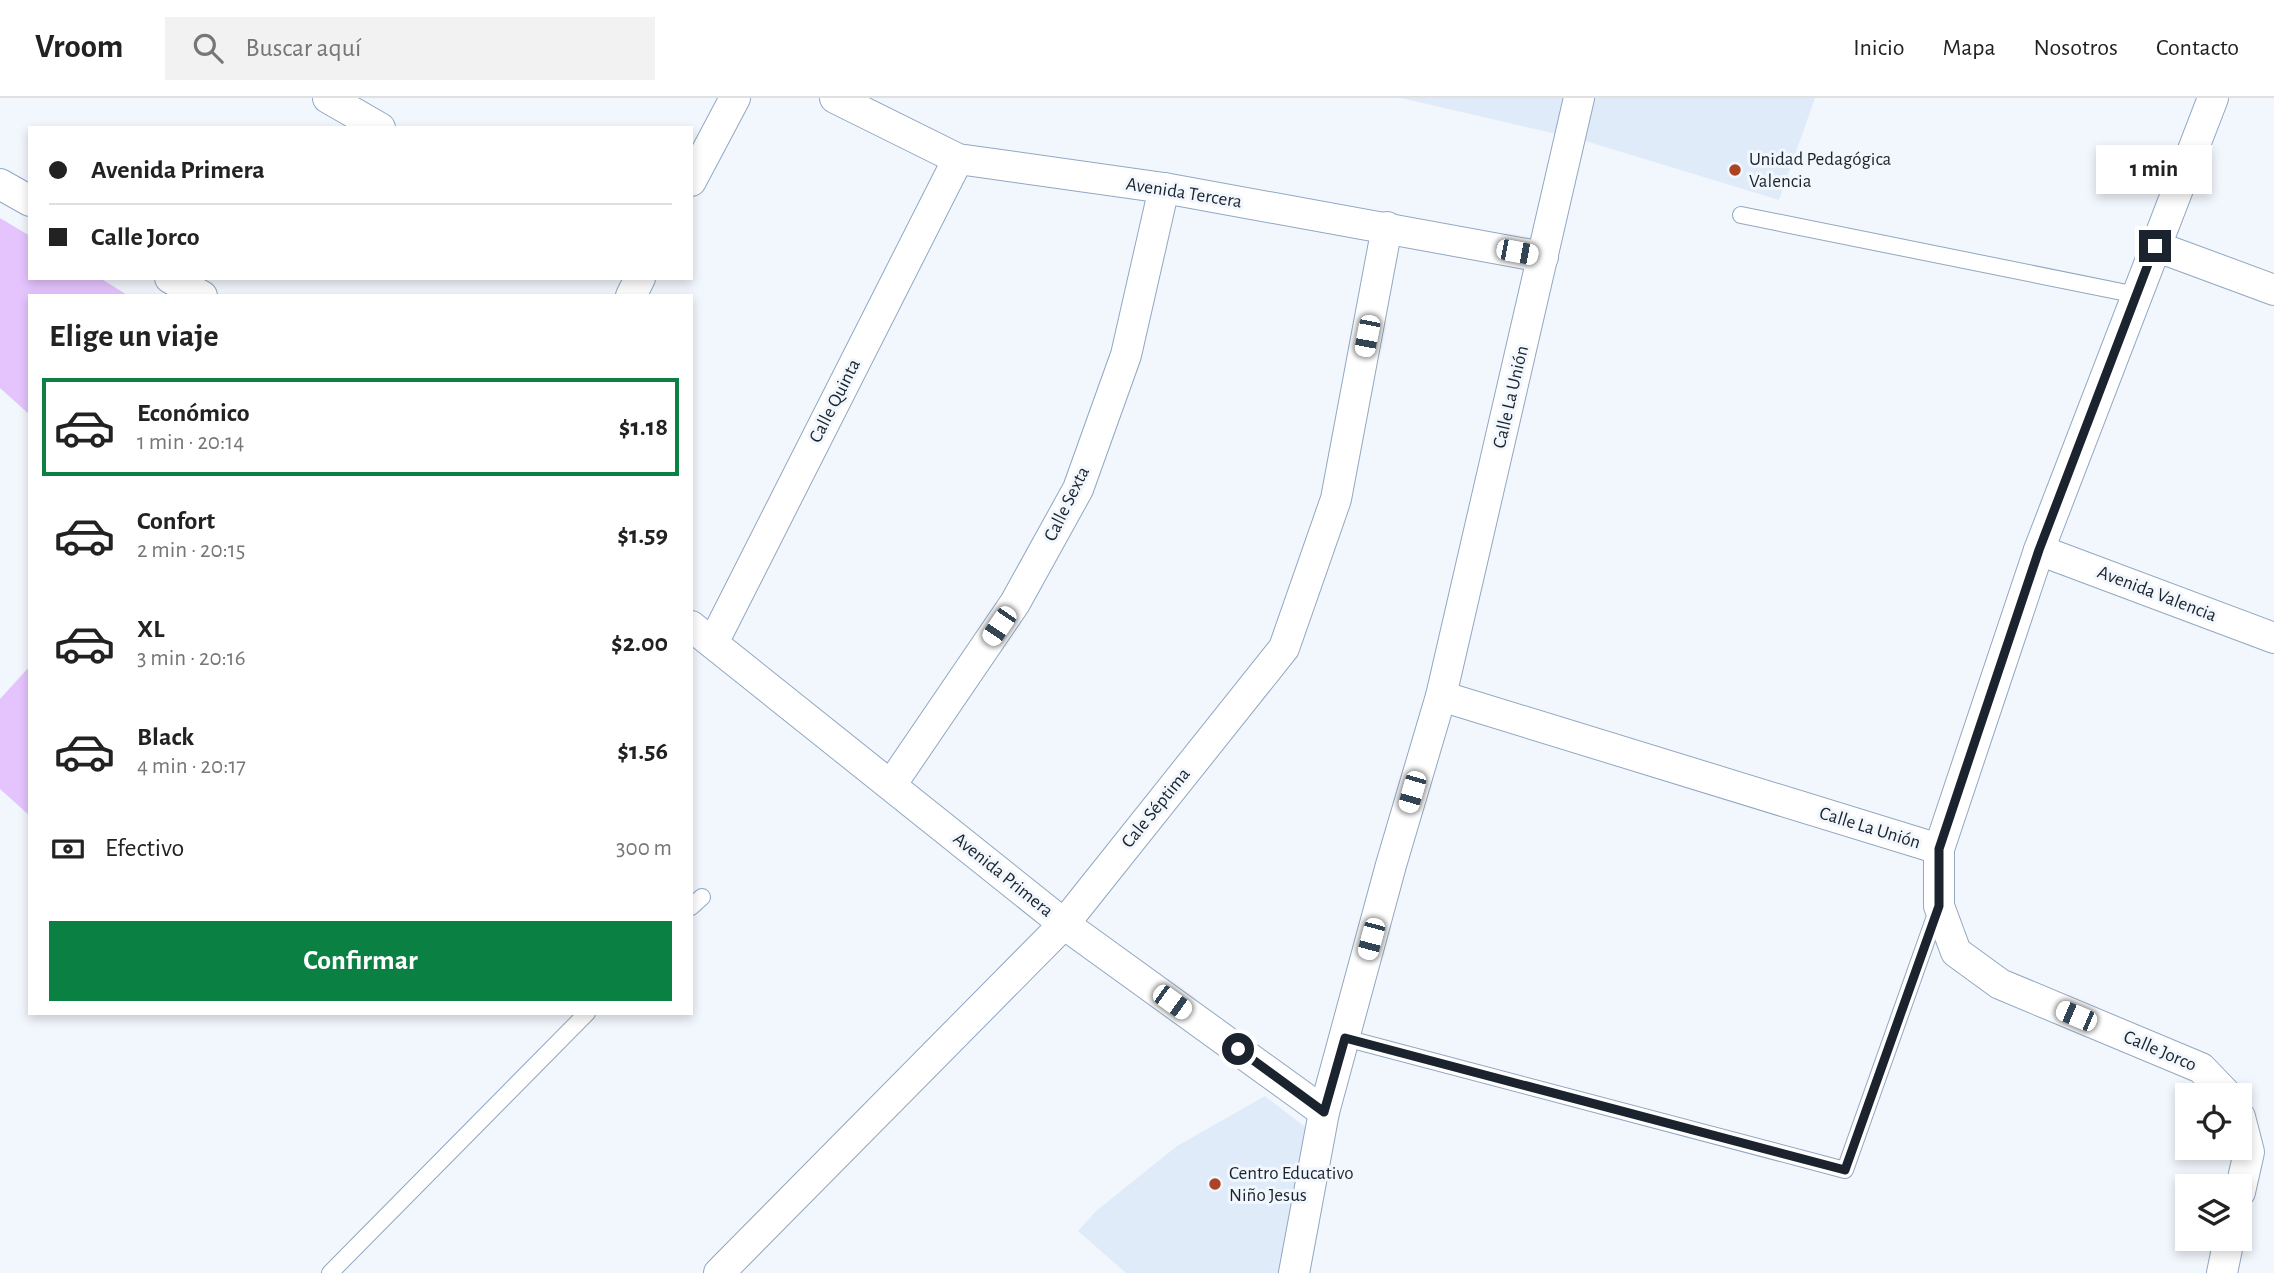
<!DOCTYPE html>
<html lang="es">
<meta charset="utf-8">
<style>
:root{--surface:#fff;--page:#f2f2f2;--text:#222;--muted:#767676;--line:#e0e0e0;--accent:#0b8043}
body{margin:0;font-family:"Alegreya Sans",sans-serif;background:var(--page);color:var(--text);height:100vh;display:flex;flex-direction:column;font-size:26px;white-space:nowrap}
*{box-sizing:border-box;margin:0}
p{font-size:23px;color:var(--muted)}
.icon{flex:none;width:38px;height:38px;fill:none;stroke:currentColor;stroke-width:2;stroke-linecap:round;stroke-linejoin:round}
.map{position:relative;flex:1;overflow:hidden}
.side{position:absolute;left:28px;top:196px;width:665px;height:721px;display:flex;flex-direction:column;background:var(--surface);border-radius:0px;box-shadow:0 4px 10px #0003}
.side>*{flex:none}
.banner{position:absolute;left:28px;top:28px;width:665px;height:154px;border-radius:0px;box-shadow:0 4px 10px #0003;display:grid;align-content:center;height:154px;padding:0 21px;background:var(--surface)}
.buttons{position:absolute;left:2175px;top:985px;display:grid;gap:14px}
.buttons a{display:grid;place-items:center;width:77px;height:77px;border-radius:0px;background:var(--surface);box-shadow:0 4px 10px #0003;font-size:35px}
.end{position:absolute;width:32px;height:32px;margin:-16px;border:9px solid #1b242e;background:#fff;box-shadow:0 0 0 4px #fff}
.from{border-radius:50%}
.bubble{position:absolute;height:49px;border-radius:0px;background:var(--surface);box-shadow:0 4px 10px #0003;font-size:23px;font-weight:600;line-height:49px;text-align:center}
.car{position:absolute;width:21px;height:42px;margin:-21px -10px;border-radius:9px;box-shadow:0 0 5px 2px #0007;background:linear-gradient(#fff 24%,#345 0 40%,#fff 0 76%,#345 0 86%,#fff 0)}
.banner b{display:flex;align-items:center;gap:24px;height:66px;font-size:26px}
.banner b+b{border-top:2px solid var(--line)}
.banner i{width:18px;height:18px;background:var(--text)}
ul{padding:0;list-style:none}
li{display:flex;align-items:center;gap:21px;height:98px;margin:0 14px 10px;padding:0 7px;border:4px solid transparent;border-radius:0px}
li div{flex:1}
li b{display:block;font-size:26px}
li em{font-style:normal;font-weight:600}
li.current{border-color:var(--accent)}
li>.icon{width:63px;height:63px;stroke-width:1.5}
h2{padding:0 21px;font-size:32px;line-height:84px}
.pay{display:flex;align-items:center;gap:18px;height:77px;padding:0 21px;font-size:26px}
.pay p{margin-inline-start:auto}
.cta{display:flex;gap:14px;margin-top:auto;padding:14px 21px}
.cta a{flex:1;height:80px;border-radius:0px;background:var(--accent);color:#fff;font-size:28px;font-weight:600;line-height:80px;text-align:center}
header{display:flex;align-items:center;gap:42px;box-sizing:border-box;height:98px;padding:0 35px;background:var(--surface);border-bottom:2px solid var(--line)}
header strong{font-size:33px}
nav{display:flex;gap:38px;margin-inline-start:auto;font-size:24px}
.search{width:490px;height:63px;background:var(--page);display:flex;align-items:center;gap:18px;box-sizing:border-box;padding:0 24px;border-radius:0px;color:var(--muted);font-size:26px}
.map>svg:first-child{display:block}
.built{fill:#e0ebf9}
.green{fill:#e5c4fd}
.lines{fill:none;stroke-linecap:round;stroke-linejoin:round}
.lane-casing{stroke:#91a7c2;stroke-width:18}
.street-casing{stroke:#91a7c2;stroke-width:32}
.lane{stroke:#fff;stroke-width:16}
.street{stroke:#fff;stroke-width:30}
.route{stroke:#1b242e;stroke-width:9}
.poi-dot{fill:#ac4324;stroke:#f2f7fd;stroke-width:2.5}
.labels{text-anchor:middle;dominant-baseline:central;stroke-width:6;stroke-linejoin:round;paint-order:stroke}
.poi-label{font-size:19px;fill:#1b242e;stroke:#f2f7fd;text-anchor:start}
.street-label{font-size:19px;fill:#1b242e;stroke:#f2f7fd}
</style>
<header>
<strong>Vroom</strong>
<div class="search"><svg class="icon" aria-label="search" viewBox="0 0 24 24"><circle cx="10" cy="10" r="6"/><path d="M15 15l6 6"/></svg>Buscar aquí</div>
<nav><a>Inicio</a><a>Mapa</a><a>Nosotros</a><a>Contacto</a></nav>
</header>
<div class="map">
<svg width="2274" height="1175" viewBox="0 0 2274 1175">
<rect width="100%" height="100%" fill="#f2f7fd"/>
<g class="built">
<polygon points="1401,0 1815,0 1779,102 1582,42"/>
<polygon points="1265,998 1309,1032 1282,1175 1126,1175 1078,1133 1096,1113 1177,1048"/>
</g>
<g class="green">
<polygon points="0,120 30,138 30,180 100,180 129,198 30,198 30,317 0,290"/>
<polygon points="30,568 30,718 0,691 0,601"/>
</g>
<g class="lines">
<g class="lane-casing">
<g id="lane">
<polyline points="1741,117 2137,197"/>
<polyline points="691,809 702,799"/>
<polyline points="1345,940 1845,1072 1938,810"/>
<polyline points="330,1175 587,915"/>
</g>
</g>
<g class="street-casing">
<g id="street">
<polyline points="328,0 380,30"/>
<polyline points="835,0 958,61 1164,90 1543,159"/>
<polyline points="2213,0 2039,452 1939,751 1939,808 1956,854 2000,886 2201,970 2228,998"/>
<polyline points="691,83 735,0"/>
<polyline points="0,86 30,103"/>
<polyline points="2155,148 2274,192"/>
<polyline points="170,180 202,198"/>
<polyline points="631,198 640,180"/>
<polyline points="2039,452 2274,540"/>
<polyline points="691,528 1064,826 1324,1014"/>
<polyline points="713,545 958,61"/>
<polyline points="1441,598 1939,751"/>
<polyline points="891,687 1015,505 1078,391 1126,257 1164,90"/>
<polyline points="2240,1019 2249,1054 2240,1094"/>
<polyline points="719,1175 1064,826 1284,550 1336,401 1387,129"/>
<polyline points="1294,1175 1324,1014 1391,767 1441,598 1579,0"/>
<polyline points="2222,1175 2229,1141"/>
</g>
</g>
<use href="#lane" class="lane"/>
<use href="#street" class="street"/>
</g>
<g class="lines">
<polyline class="route" points="1238,951 1324,1014 1345,940 1845,1072 1939,808 1939,751 1964,676 2039,452 2155,148"/>
</g>
<g class="poi-dot">
<circle cx="1735" cy="72" r="7"/>
<circle cx="1215" cy="1086" r="7"/>
</g>
<g class="labels">
<g class="poi-label">
<text x="1749" y="61">Unidad Pedagógica<tspan x="1749" dy="22">Valencia</tspan></text>
<text x="1229" y="1075">Centro Educativo<tspan x="1229" dy="22">Niño Jesus</tspan></text>
</g>
<g class="street-label">
<text transform="translate(1184 95) rotate(9)">Avenida Tercera</text>
<text transform="translate(1511 299) rotate(-77)">Calle La Unión</text>
<text transform="translate(835 303) rotate(-63)">Calle Quinta</text>
<text transform="translate(1067 406) rotate(-64)">Calle Sexta</text>
<text transform="translate(2157 496) rotate(21)">Avenida Valencia</text>
<text transform="translate(1156 710) rotate(-51)">Cale Séptima</text>
<text transform="translate(1870 730) rotate(17)">Calle La Unión</text>
<text transform="translate(1003 777) rotate(39)">Avenida Primera</text>
<text transform="translate(2160 953) rotate(23)">Calle Jorco</text>
</g>
</g>
</svg>
<div class="buttons">
<a><svg class="icon" aria-label="locate" viewBox="0 0 24 24"><circle cx="12" cy="12" r="6"/><path d="M12 2v4M12 18v4M2 12h4M18 12h4"/></svg></a>
<a><svg class="icon" aria-label="layers" viewBox="0 0 24 24"><path d="M12 4l9 5-9 5-9-5zM3 14l9 5 9-5"/></svg></a>
</div>
<i class="end from" style="left:1238px;top:951px"></i>
<i class="end" style="left:2155px;top:148px"></i>
<div class="bubble" style="left:2096px;top:47px;width:116px">1 min</div>
<i class="car" style="left:1517px;top:154px;rotate:101deg"></i>
<i class="car" style="left:1367px;top:238px;rotate:191deg"></i>
<i class="car" style="left:999px;top:528px;rotate:214deg"></i>
<i class="car" style="left:1412px;top:694px;rotate:196deg"></i>
<i class="car" style="left:1371px;top:841px;rotate:195deg"></i>
<i class="car" style="left:1172px;top:904px;rotate:126deg"></i>
<i class="car" style="left:2076px;top:918px;rotate:293deg"></i>
<div class="banner">
<b><i class="from"></i>Avenida Primera</b>
<b><i></i>Calle Jorco</b>
</div>
<section class="side">
<h2>Elige un viaje</h2>
<ul>
<li class="current"><svg class="icon" aria-label="car" viewBox="0 0 24 24"><path d="M5 17H2v-5l4-1 3-4h7l3 4 3 1v5h-3M9 17h6M6 11h13"/><circle cx="7" cy="17" r="2"/><circle cx="17" cy="17" r="2"/></svg><div><b>Económico</b><p>1 min · 20:14</p></div><em>$1.18</em></li>
<li><svg class="icon" aria-label="car" viewBox="0 0 24 24"><path d="M5 17H2v-5l4-1 3-4h7l3 4 3 1v5h-3M9 17h6M6 11h13"/><circle cx="7" cy="17" r="2"/><circle cx="17" cy="17" r="2"/></svg><div><b>Confort</b><p>2 min · 20:15</p></div><em>$1.59</em></li>
<li><svg class="icon" aria-label="car" viewBox="0 0 24 24"><path d="M5 17H2v-5l4-1 3-4h7l3 4 3 1v5h-3M9 17h6M6 11h13"/><circle cx="7" cy="17" r="2"/><circle cx="17" cy="17" r="2"/></svg><div><b>XL</b><p>3 min · 20:16</p></div><em>$2.00</em></li>
<li><svg class="icon" aria-label="car" viewBox="0 0 24 24"><path d="M5 17H2v-5l4-1 3-4h7l3 4 3 1v5h-3M9 17h6M6 11h13"/><circle cx="7" cy="17" r="2"/><circle cx="17" cy="17" r="2"/></svg><div><b>Black</b><p>4 min · 20:17</p></div><em>$1.56</em></li>
</ul>
<div class="pay"><svg class="icon" aria-label="cash" viewBox="0 0 24 24"><path d="M3 7h18v10H3z"/><circle cx="12" cy="12" r="2"/></svg>Efectivo<p>300 m</p></div>
<div class="cta"><a>Confirmar</a></div>
</section>
</div>
